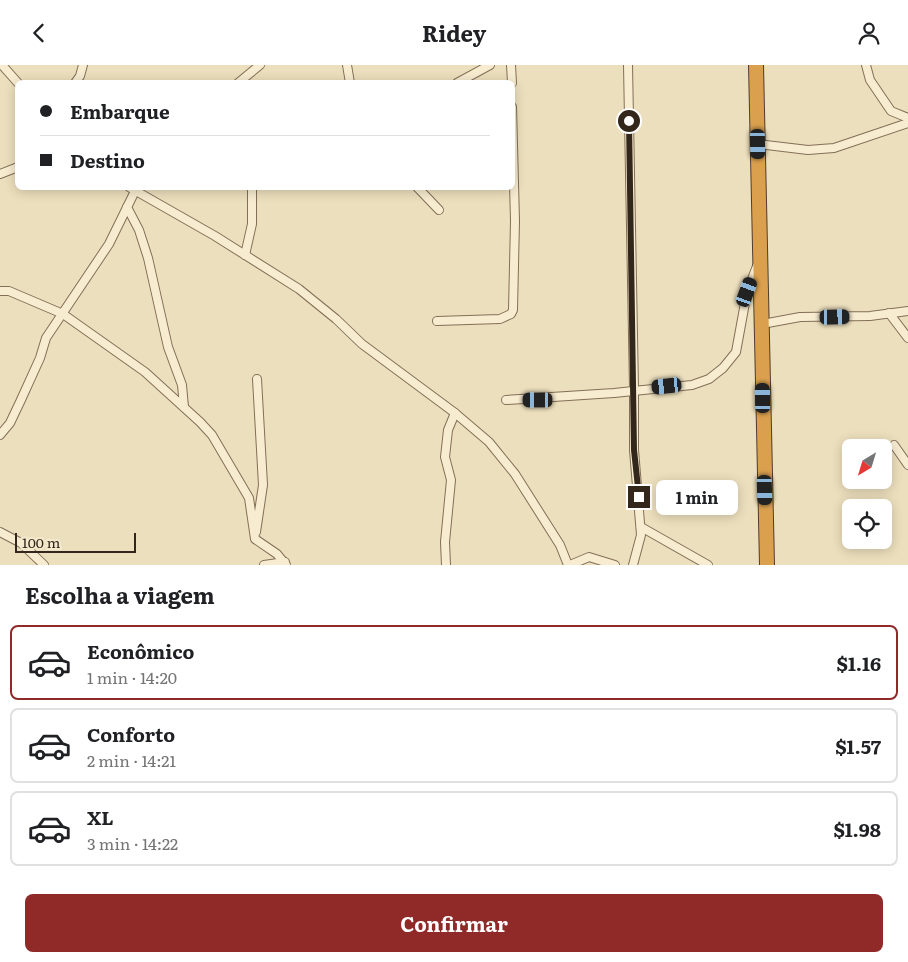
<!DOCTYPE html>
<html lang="pt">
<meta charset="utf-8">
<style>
:root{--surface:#fff;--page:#f2f2f2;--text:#202124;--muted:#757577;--line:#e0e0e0;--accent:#902a29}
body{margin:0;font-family:Literata,serif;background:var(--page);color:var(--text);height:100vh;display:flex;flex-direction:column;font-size:19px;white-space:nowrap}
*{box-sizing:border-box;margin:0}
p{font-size:16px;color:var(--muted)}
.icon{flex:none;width:28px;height:28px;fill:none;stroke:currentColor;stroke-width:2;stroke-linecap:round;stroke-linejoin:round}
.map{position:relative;height:500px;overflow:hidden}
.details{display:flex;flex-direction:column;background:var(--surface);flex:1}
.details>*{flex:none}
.banner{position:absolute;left:15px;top:15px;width:500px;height:110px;border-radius:8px;box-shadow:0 2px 12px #0003;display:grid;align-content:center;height:110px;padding:0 25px;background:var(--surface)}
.needle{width:32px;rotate:218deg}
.controls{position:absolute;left:842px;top:374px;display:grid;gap:10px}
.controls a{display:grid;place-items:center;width:50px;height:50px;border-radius:8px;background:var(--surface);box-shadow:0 2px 12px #0003;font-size:25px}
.scale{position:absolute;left:15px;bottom:12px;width:121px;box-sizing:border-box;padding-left:5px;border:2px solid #33271b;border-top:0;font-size:14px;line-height:18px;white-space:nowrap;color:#33271b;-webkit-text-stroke:4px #f4e9cc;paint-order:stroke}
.end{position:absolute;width:22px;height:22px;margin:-11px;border:6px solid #33271b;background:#fff;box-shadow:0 0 0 2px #fff}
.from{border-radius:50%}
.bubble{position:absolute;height:35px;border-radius:8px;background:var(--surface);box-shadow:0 2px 12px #0003;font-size:16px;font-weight:700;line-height:35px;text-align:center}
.car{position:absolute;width:15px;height:30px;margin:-15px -8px;border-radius:6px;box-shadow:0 0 4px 1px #0007;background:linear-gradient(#222 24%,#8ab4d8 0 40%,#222 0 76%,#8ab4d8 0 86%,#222 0)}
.banner b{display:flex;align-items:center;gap:18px;height:48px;font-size:19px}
.banner b+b{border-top:1px solid var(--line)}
.banner i{width:12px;height:12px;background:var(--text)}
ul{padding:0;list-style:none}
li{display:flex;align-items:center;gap:15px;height:75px;margin:0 10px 8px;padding:0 15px;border:2px solid var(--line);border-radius:8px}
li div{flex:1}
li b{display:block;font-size:19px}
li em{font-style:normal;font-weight:700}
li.current{border-color:var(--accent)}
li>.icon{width:45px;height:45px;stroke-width:1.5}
h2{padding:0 25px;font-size:22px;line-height:60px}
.primary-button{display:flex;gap:10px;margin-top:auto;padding:10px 25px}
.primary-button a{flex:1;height:58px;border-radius:8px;background:var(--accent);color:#fff;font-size:20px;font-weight:700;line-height:58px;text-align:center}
header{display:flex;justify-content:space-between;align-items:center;height:65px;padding:0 25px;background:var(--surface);font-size:22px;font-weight:700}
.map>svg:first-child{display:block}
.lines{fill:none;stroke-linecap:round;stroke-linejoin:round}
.street-casing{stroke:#836f57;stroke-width:10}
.highway-casing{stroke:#503d2c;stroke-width:16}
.street{stroke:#f7ecd0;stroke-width:8}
.highway{stroke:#dba04e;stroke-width:14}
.route{stroke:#33271b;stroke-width:6}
</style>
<header><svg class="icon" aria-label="back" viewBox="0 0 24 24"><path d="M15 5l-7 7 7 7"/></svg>Ridey<svg class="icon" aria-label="person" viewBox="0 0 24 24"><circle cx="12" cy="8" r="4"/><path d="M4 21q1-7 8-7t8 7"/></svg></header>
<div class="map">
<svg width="908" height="500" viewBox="0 0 908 500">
<rect width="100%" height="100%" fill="#ecdfbd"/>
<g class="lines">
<g class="street-casing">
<g id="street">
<polyline points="2,0 18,18"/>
<polyline points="347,0 350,18"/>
<polyline points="511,0 512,18"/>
<polyline points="628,0 634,324 634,385 641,470 633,500"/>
<polyline points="866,0 870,15 891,46 908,53"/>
<polyline points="75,18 80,11 83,0"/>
<polyline points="238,18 260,0"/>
<polyline points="457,18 490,0"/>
<polyline points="758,79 808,85 834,83 908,58"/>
<polyline points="0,109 18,102"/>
<polyline points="129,122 215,171 299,224 336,254 362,279 455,348 489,377 515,409 560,480 568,500"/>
<polyline points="417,122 439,145"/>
<polyline points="127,142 139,165 148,193 168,282 182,320 184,342"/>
<polyline points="245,190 252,159 252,122"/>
<polyline points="0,226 9,226 63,249 145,307 200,357 212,370 249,433 255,474 277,489 286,500"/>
<polyline points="889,248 908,273"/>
<polyline points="437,256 500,254 511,249 513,245 515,156 512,42"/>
<polyline points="762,259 800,252 870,251 908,246"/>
<polyline points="506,335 614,328 692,320 709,314 723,303 736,287 747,227 757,201"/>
<polyline points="0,370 10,358 20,337 40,293 46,273 109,179 136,124"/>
<polyline points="894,380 908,400"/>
<polyline points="641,462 708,500"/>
<polyline points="0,467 21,478 44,500"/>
<polyline points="256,467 263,420 257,314"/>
<polyline points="264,500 285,497"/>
<polyline points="446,500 445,477 451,415 445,392 448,365 455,348"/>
<polyline points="570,500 589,492 615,500"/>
</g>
</g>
<g class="highway-casing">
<polyline id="highway" points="756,0 767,500"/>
</g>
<use href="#street" class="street"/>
<use href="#highway" class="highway"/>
</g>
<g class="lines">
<polyline class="route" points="629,56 634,385 639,432"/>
</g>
</svg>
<div class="controls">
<a><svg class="needle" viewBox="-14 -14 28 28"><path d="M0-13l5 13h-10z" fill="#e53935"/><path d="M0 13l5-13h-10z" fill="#757577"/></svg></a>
<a><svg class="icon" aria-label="locate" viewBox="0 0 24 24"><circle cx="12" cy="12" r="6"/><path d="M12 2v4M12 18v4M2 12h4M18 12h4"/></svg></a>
</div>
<div class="scale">100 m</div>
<i class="end from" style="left:629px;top:56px"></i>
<i class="end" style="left:639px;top:432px"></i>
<div class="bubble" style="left:656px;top:415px;width:82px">1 min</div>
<i class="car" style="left:758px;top:79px;rotate:179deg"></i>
<i class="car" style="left:747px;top:227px;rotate:20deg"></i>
<i class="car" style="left:835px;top:252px;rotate:89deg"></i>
<i class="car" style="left:667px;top:321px;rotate:264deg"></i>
<i class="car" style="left:763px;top:333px;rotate:359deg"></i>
<i class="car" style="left:538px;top:335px;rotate:270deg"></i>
<i class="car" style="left:765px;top:425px;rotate:178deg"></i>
<div class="banner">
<b><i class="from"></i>Embarque</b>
<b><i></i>Destino</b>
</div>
</div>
<section class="details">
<h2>Escolha a viagem</h2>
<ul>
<li class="current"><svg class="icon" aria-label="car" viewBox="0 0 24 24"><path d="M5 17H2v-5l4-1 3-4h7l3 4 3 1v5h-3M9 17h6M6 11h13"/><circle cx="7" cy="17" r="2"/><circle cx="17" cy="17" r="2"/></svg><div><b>Econômico</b><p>1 min · 14:20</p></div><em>$1.16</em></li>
<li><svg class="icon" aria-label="car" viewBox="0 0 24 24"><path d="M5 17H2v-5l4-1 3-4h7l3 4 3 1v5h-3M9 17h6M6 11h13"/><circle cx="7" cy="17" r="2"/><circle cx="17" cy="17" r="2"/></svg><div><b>Conforto</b><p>2 min · 14:21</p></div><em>$1.57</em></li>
<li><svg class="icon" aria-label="car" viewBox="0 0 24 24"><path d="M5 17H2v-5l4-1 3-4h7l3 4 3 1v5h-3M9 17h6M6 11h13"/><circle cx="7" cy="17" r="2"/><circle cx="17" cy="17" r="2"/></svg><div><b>XL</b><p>3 min · 14:22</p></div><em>$1.98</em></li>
</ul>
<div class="primary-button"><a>Confirmar</a></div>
</section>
